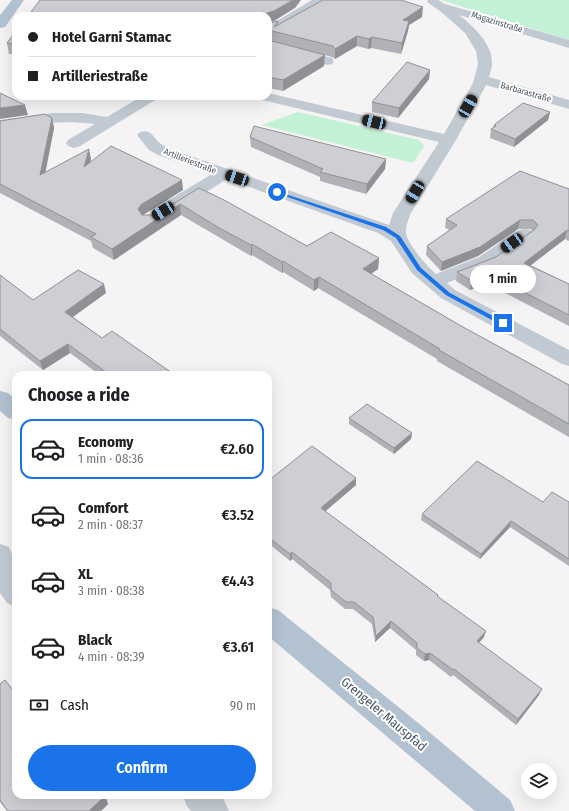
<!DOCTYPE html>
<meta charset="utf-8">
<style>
:root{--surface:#fff;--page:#f2f2f2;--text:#202124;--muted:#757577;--line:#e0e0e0;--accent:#1a73e8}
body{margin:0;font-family:"Fira Sans Condensed",sans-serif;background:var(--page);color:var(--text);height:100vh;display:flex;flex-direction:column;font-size:15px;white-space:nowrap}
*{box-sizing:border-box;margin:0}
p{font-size:13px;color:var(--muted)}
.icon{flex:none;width:22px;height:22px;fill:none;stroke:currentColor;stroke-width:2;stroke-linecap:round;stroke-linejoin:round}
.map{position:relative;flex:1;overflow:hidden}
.panel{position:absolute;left:12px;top:371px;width:260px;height:428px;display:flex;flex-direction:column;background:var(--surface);border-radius:12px;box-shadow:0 4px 16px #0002}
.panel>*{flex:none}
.top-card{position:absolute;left:12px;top:12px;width:260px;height:88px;border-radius:12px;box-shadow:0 4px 16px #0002;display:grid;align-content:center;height:88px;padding:0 16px;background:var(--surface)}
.buttons{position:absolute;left:521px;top:763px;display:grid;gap:8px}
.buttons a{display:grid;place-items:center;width:36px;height:36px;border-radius:50%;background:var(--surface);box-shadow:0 4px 16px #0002;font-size:20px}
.end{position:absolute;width:18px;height:18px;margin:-9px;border:5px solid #1a73e8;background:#fff;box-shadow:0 0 0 2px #fff}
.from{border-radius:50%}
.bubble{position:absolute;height:28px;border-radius:14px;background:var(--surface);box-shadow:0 4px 16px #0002;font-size:13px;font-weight:600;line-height:28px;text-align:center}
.car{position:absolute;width:12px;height:24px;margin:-12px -6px;border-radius:5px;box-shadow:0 0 3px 1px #0007;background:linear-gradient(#222 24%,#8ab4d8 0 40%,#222 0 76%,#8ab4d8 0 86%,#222 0)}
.top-card b{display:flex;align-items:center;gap:14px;height:38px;font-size:15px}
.top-card b+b{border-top:1px solid var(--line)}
.top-card i{width:10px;height:10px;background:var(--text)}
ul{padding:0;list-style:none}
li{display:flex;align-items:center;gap:12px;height:60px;margin:0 8px 6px;padding:0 8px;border:2px solid transparent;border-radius:12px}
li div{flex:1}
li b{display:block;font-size:15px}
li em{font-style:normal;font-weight:600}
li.selected{border-color:var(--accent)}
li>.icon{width:36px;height:36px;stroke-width:1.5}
h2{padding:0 16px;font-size:18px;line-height:48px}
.pay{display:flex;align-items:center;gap:10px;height:44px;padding:0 16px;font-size:15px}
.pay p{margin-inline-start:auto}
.button{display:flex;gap:8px;margin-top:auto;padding:8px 16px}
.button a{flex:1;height:46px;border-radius:24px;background:var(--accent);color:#fff;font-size:16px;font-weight:600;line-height:46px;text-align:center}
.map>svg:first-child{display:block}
.green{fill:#c3f1d5}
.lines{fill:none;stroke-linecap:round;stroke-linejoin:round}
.minor{fill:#c1cad2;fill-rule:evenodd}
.major{fill:#b3c2d1;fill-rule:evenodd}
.wall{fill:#b0b2b7}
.shaded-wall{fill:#909195}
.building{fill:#cdcfd5;stroke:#909195}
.route{fill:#1a73e8}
.labels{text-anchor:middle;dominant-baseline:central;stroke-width:4;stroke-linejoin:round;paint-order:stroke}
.far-street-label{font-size:9px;fill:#4a5661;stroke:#fff}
.near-street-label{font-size:13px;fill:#4a5661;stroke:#fff}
</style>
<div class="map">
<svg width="569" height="811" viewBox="0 0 569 811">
<rect width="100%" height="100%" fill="#f5f3f3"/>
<g class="green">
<polygon points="441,0 569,0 569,40"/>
<polygon points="298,112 419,140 424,146 413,163 262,125"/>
</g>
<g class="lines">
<g class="minor">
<polygon points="312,0 326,0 285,28 268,32 268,24 275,22"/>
<path d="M428,0H438L445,4L569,40V48L459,15C473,26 493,44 492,64C492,68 490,73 489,77L569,100V109L486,85L456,140L411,213C408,220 404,230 407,237C412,249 427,266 436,274L479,257L519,230L525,229L531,230L534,234L531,238L493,265L447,283L455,290L569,350V366L562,364L441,298L412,273L391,241L378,233L227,179L181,208L175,209L169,208L166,204L169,200L212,174L158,155L149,150L137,135L140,132C152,129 152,137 161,144C163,146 167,147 170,149L389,225L393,213L439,142L258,99L256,96H268V93L444,134L473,83L478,64L476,51L465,33L440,11L427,2Z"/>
<polygon points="268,41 332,58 334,61 332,64 327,65 268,49"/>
<path d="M142,96H159L157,99L80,146L74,148L68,146L66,143L68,140L95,124C63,120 32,123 0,130V120L54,113H82L107,117Z"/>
<polygon points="0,544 9,547 16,564 16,607 7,603 0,593"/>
<polygon points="182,795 220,795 224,800 229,811 191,811 187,806"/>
</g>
<g class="major">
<polygon points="12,0 24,0 5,27 0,28 0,15"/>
<polygon points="0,391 8,393 16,400 16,420 8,418 0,411"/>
<polygon points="268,607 278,610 422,726 510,800 515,811 475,811 268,636"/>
</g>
</g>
<g class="wall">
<polygon points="422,17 409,25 408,31 401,54 371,48 368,49 357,46 335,59 332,57 268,40 268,23 278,21 278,24"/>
<polygon points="16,31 16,54 9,54 7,43"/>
<polygon points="268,40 324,66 283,91 268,88"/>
<polygon points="430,70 429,79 398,118 372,112 372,102"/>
<polygon points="550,112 548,120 514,147 490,138 491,129 493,128 494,125"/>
<polygon points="52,118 54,128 45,172 91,159 90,163 183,190 143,215 155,215 199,188 307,246 379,258 378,269 371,274 463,327 569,385 569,437 437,361 437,359 318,288 314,291 283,272 282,273 252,255 251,256 222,239 181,215 114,260 93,248 91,241 0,193 0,121"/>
<polygon points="250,137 386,159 385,169 366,194 320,181 320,177 251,147"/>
<polygon points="569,189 569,241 565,239 530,265 569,284 569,326 486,283 470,290 456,281 457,272 496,257 533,231 531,229 518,229 478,256 441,271 426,255 427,246 450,230 445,228 446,219"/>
<polygon points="0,275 33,300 106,293 73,317 102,338 175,375 100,375 70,353 43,370 0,336"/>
<polygon points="349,418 412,433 411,439 394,454 349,424"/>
<polygon points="268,481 356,485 325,511 438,595 438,597 484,637 479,643 539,695 516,725 453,675 451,677 429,660 424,661 416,655 416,650 390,628 375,642 372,624 353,609 345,609 331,597 330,590 292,559 290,561 268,543"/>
<polygon points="543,502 569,502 569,566 510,527 480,559 421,520 422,514"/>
<polygon points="0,684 105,796 108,804 101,811 7,811 0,802"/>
</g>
<g class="shaded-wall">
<polygon points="293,0 301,0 295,8 274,21 268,23 268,16 267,16 267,13"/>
<polygon points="423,7 422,17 409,25 408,31 401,54 403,20"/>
<polygon points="357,36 357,46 335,59 335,49"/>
<polygon points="372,37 371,48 368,49 369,39"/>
<polygon points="325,55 324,66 283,91 283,80"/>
<polygon points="430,70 429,79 398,118 399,108"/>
<polygon points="25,105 28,115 0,119 0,108"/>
<polygon points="550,112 548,120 514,147 515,139"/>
<polygon points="52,118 54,128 43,185 40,175"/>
<polygon points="89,149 91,159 86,178 84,167"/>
<polygon points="386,159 385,169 366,194 367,184"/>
<polygon points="182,180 183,190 143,215 140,220 138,209 142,204"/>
<polygon points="180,204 181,215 114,260 112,249"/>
<polygon points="520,220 518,229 478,256 441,271 442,262"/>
<polygon points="567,230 565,239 522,272 524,263"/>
<polygon points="252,244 252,255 251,256 251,245"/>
<polygon points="379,258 378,269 362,280 363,269"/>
<polygon points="283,261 283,272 282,273 282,262"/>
<polygon points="488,274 486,283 470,290 472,281"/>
<polygon points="319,277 318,288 314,291 314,280"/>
<polygon points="104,284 106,293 67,321 65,312"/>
<polygon points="68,344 70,353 43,370 40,361"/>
<polygon points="412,433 411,439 394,454 394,448"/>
<polygon points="356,478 356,485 321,515 321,508"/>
<polygon points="511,521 510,527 480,559 481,554"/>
<polygon points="292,552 292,559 290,561 290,554"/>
<polygon points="391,621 390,628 375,642 376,636"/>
<polygon points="486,631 484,637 475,647 477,641"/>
<polygon points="430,653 429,660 424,661 425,654"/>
<polygon points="542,689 539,695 516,725 518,719"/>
<polygon points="105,796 108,804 101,811 89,811"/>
</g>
<g class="building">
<polygon points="40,0 293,0 274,11 267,13 267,16 28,16"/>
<polygon points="323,0 401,0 423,7 403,20 409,21 402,43 372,37 369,39 357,36 335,49 333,46 268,30 268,23 278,21 274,27"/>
<polygon points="16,31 16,44 7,43"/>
<polygon points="268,40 325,55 283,80 268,77"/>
<polygon points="407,62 430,70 399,108 372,102"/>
<polygon points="0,93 25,105 0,108"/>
<polygon points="523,103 550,112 515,139 491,129 496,126 494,125"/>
<polygon points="45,114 52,118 40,175 89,149 84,167 111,146 182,180 142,204 138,209 142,215 155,215 199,188 224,200 307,246 331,232 379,258 363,269 463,327 569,385 569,424 439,350 440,349 319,277 314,280 283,261 282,262 252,244 251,245 221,229 180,204 112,249 91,237 96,234 0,184 0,121"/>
<polygon points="254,126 386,159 367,184 320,172 323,169 250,137"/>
<polygon points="520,171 569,189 569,231 567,230 524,263 569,284 569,315 488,274 472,281 457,272 496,257 534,230 538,225 533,220 520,220 480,247 442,262 427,246 457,225 446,219"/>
<polygon points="78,270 104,284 65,312 102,338 112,331 175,375 110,375 68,344 40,361 0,329 0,275 33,300"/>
<polygon points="367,404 412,433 394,448 349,418"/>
<polygon points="312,446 356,478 321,508 438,595 437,596 486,631 477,641 542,689 518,719 454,669 453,670 430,653 425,654 417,648 417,643 391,621 376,636 373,617 354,602 346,602 331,590 331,583 292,552 290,554 268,537 268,481"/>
<polygon points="477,461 543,502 552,492 569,502 569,559 511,521 481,554 422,514"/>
<polygon points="5,680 16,694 16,795 104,795 105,796 89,811 8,811 0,800 0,684"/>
</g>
<polygon class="route" points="276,191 386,227 400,236 421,268 450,293 506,323 501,325 446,295 417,270 396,238 383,230 276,193"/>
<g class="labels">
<g class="far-street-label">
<text transform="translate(497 22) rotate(17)">Magazinstraße</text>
<text transform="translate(526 92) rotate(16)">Barbarastraße</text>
<text transform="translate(190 161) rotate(21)">Artilleriestraße</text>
</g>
<g class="near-street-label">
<text transform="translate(384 714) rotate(40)">Grengeler Mauspfad</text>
</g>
</g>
</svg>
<div class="buttons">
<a><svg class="icon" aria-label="layers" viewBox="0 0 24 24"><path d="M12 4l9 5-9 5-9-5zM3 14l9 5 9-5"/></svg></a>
</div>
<i class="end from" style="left:277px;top:192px"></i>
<i class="end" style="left:503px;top:323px"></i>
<div class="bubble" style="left:470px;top:265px;width:66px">1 min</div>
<i class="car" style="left:468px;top:106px;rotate:30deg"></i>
<i class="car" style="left:374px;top:122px;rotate:283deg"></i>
<i class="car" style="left:237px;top:178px;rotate:288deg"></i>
<i class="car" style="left:415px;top:192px;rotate:211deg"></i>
<i class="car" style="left:163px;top:211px;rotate:239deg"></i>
<i class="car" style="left:512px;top:243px;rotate:235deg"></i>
<div class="top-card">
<b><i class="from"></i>Hotel Garni Stamac</b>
<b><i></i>Artilleriestraße</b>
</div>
<section class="panel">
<h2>Choose a ride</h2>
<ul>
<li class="selected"><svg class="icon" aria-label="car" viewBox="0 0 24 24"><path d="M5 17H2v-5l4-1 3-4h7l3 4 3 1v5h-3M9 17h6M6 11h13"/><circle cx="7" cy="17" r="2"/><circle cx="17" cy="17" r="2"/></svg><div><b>Economy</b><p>1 min · 08:36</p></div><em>€2.60</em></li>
<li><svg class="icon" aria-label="car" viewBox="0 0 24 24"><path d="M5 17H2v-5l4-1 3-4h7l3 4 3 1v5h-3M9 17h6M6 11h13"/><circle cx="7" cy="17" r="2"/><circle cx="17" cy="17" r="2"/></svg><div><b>Comfort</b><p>2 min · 08:37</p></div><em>€3.52</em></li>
<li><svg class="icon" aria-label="car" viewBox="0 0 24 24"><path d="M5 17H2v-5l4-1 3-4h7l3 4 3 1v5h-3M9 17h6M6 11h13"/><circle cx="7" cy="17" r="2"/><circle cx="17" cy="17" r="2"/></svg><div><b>XL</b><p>3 min · 08:38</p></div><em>€4.43</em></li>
<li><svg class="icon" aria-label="car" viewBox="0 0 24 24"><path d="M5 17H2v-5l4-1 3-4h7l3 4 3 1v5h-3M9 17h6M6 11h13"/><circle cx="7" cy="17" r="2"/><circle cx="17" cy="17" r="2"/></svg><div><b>Black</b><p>4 min · 08:39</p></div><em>€3.61</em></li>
</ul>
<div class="pay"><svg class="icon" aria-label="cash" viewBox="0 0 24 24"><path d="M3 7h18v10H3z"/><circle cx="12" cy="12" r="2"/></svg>Cash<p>90 m</p></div>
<div class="button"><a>Confirm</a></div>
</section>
</div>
